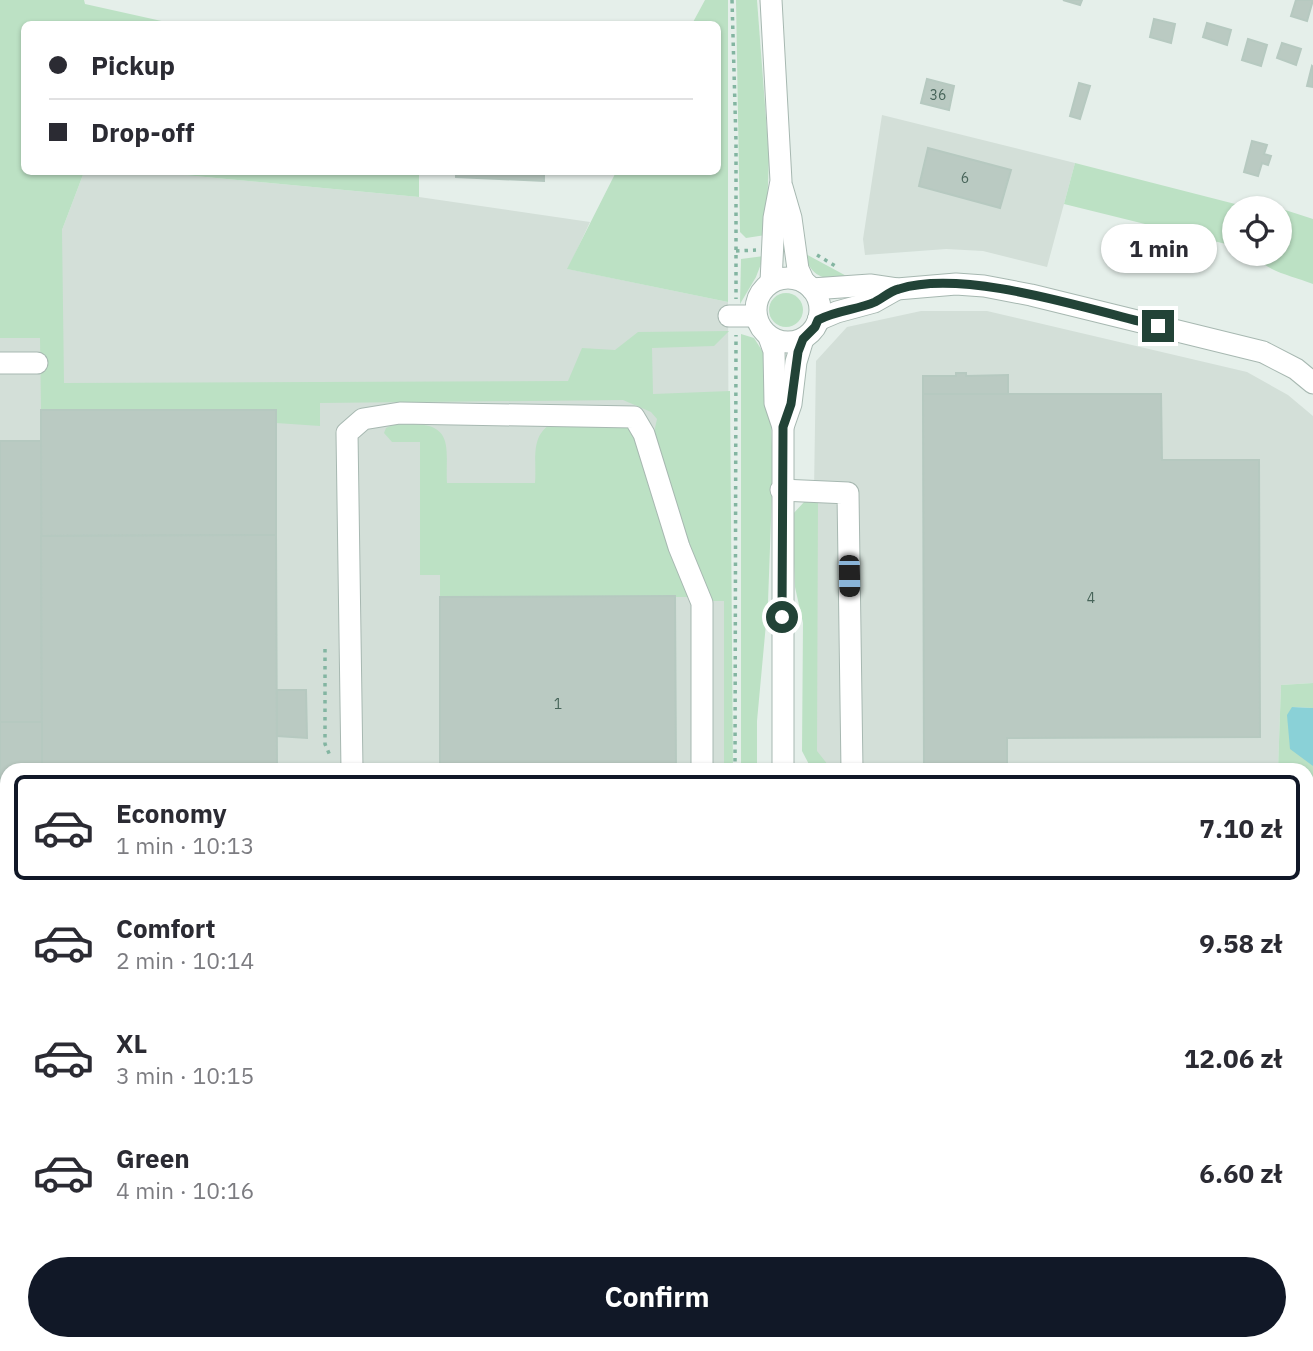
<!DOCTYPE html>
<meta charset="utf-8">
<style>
:root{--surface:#fff;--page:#f2f2f3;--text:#2b2b33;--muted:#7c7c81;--line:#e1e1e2;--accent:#111827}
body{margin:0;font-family:"IBM Plex Sans",sans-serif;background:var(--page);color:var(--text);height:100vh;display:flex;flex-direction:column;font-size:26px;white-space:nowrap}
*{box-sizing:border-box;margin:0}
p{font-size:23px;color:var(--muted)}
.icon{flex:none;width:38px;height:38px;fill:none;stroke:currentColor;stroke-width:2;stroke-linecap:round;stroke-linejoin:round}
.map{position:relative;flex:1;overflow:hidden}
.sheet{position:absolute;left:0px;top:763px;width:1314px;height:588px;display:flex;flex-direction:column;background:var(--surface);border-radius:21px 21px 0 0;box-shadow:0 2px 5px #0004}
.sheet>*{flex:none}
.banner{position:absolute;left:21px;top:21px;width:700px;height:154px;border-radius:10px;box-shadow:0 2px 5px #0004;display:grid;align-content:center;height:154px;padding:0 28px;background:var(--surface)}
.buttons{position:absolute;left:1222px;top:196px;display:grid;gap:14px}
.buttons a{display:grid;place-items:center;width:70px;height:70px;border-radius:50%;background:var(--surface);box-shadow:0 2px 5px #0004;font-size:35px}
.end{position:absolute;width:32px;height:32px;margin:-16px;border:9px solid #224337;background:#fff;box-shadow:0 0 0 4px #fff}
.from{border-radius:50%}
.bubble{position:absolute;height:49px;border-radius:24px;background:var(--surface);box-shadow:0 2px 5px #0004;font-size:23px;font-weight:800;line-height:49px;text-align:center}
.car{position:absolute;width:21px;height:42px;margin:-21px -10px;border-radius:9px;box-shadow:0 0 5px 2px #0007;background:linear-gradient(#222 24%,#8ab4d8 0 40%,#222 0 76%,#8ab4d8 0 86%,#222 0)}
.banner b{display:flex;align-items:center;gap:24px;height:66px;font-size:26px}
.banner b+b{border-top:2px solid var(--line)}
.banner i{width:18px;height:18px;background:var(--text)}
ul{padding:12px 0 0;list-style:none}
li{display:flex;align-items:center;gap:21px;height:105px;margin:0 14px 10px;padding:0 14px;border:4px solid transparent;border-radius:10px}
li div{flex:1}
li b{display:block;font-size:26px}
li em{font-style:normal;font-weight:800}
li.selected{border-color:var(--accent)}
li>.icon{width:63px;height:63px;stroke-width:1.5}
.primary-button{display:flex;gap:14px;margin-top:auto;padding:14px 28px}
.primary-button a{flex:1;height:80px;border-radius:42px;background:var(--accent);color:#fff;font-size:28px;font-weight:800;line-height:80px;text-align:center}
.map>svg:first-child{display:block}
.built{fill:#d3dfd8}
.green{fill:#bce1c4}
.water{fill:#8ad1d7}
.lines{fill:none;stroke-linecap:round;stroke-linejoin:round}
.stream{stroke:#8ad1d7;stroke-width:5}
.building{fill:#bacac2;stroke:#b6c9c0;stroke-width:2}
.minor-casing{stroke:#a7b8b1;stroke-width:23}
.path{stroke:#83b5a1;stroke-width:3.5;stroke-dasharray:3.5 5;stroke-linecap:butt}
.minor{stroke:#fff;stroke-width:21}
.route{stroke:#224337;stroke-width:9}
.labels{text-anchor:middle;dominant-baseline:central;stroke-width:7;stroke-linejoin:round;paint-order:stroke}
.number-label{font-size:14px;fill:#48655a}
</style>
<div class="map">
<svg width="1313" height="1351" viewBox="0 0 1313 1351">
<rect width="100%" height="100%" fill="#e5efea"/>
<g class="built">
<polygon points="882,115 1075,163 1047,267 983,251 946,249 865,255 863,239"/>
<polygon points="84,172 152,172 419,197 590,222 568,269 728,302 730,770 7,770 7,1344 732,1344 732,1351 0,1351 0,307 62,230"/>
<polygon points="921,311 987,311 1247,372 1288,395 1313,416 1313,683 1281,685 1278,770 814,770 813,556 816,361 847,327"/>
<polygon points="806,1344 933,1344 931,1351 806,1351"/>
</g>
<g class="green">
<polygon points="0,0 84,0 85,4 175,24 24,24 24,172 84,172 62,230 64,383 568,381 582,348 615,350 638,332 729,331 714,346 652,348 653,394 730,391 733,770 724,770 724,601 709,601 678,521 653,437 657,419 651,412 623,400 320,403 320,426 276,423 276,410 41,410 40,338 0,338"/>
<polygon points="705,0 728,0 728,302 567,269 616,172 718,172 718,24 692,24"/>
<polygon points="736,0 757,0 769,158 766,235 746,238 740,232"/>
<polygon points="1075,163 1243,206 1243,208 1234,208 1234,246 1064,204"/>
<polygon points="152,172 419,172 419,197 163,173"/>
<path d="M1279,208L1313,219V284C1291,275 1269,273 1252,254H1279Z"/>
<path d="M802,252L852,279C824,279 814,281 802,252Z"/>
<polygon points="764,256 756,277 740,304 741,259"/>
<circle cx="786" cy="310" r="17"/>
<polygon points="741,334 754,338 763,352 768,368 773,466 768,602 757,721 757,770 741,770"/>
<path d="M553,423L630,425L650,491L690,597H440V575H420V442H392L384,433L386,428C394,423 402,424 412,424C456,424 445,452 447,483H535C537,461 529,435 553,423Z"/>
<polygon points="818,500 817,751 832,770 812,770 802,751 803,623 795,587 792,515 805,501"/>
<polygon points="1313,683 1313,708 1292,707 1313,766 1313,811 1307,816 1307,770 1278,770 1281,685"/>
<polygon points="1313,1127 1313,1351 931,1351 933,1344 1307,1344 1307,1128"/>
<polygon points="171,1344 204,1344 207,1351 168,1351"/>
<polygon points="246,1344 298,1344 303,1351 242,1351"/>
<rect x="679" y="1344" width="53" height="7"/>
<rect x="742" y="1344" width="29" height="7"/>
</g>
<g class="water">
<polygon points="1292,707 1313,708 1313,766 1290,749 1287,715"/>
<polygon points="1313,811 1313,1127 1307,1128 1307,816"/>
</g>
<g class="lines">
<polyline class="stream" points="1307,790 1313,789"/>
</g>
<g class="building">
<polygon points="1063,0 1082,0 1080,5"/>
<polygon points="1296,0 1313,0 1307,21 1291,16"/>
<polygon points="1154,19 1175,24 1171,43 1150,37"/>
<polygon points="1207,23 1231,30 1227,45 1203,37"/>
<polygon points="1248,39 1267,45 1261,66 1242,60"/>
<polygon points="1282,43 1301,49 1296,65 1277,58"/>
<polygon points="1312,66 1313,67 1313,87 1307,86"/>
<polygon points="927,79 954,86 949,110 921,103"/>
<polygon points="1079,83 1090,86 1080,119 1070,116"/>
<polygon points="1252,141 1267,145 1264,154 1271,156 1268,165 1262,163 1258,176 1244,172"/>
<polygon points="928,148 1011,170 1000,208 919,186"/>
<polygon points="456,172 544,172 544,181 456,177"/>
<polygon points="956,373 966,373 966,376 1008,375 1008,394 923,394 923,376 956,376"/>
<polygon points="923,394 1161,394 1162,460 1259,460 1260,737 1007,738 1007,770 924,770"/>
<polygon points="41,410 276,410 276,535 41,536"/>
<polygon points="0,441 41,441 42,722 0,722"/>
<polygon points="276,535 277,770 42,770 41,536"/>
<polygon points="675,596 676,770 440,770 440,597"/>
<polygon points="277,690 306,690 307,738 277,736"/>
<polygon points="0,722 42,722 42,770 7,770 7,848 0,848"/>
<rect x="0" y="977" width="7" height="78"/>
<rect x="0" y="1055" width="7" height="50"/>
<rect x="0" y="1105" width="7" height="185"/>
<rect x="412" y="1344" width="267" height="7"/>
</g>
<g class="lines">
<g class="minor-casing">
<g id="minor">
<polyline points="771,0 781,181 774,218 771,282"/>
<polyline points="782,187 791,218 798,269 804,282"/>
<circle cx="788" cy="310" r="32"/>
<polyline points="812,289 870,285 897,289 956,284 984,286 1031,295 1263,352 1296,369 1313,383"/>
<polyline points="729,316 756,316"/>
<polyline points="818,320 837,312 874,302 897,289"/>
<polyline points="769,337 774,351 775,403 783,427"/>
<polyline points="0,363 37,363"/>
<polyline points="781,490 848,493 852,770"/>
<polyline points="352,770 347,433 363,419 400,413 634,417 644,434 679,547 702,603 702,770"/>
<polyline points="783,770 783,427 791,404 796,362 803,339"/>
<polyline points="0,933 7,933"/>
<polyline points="0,1319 7,1319"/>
<polyline points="234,1344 234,1351"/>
<polyline points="340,1344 340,1351"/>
<polyline points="785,1344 785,1351"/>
</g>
</g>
<g class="path">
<polyline points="732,0 736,142 736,299"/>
<polyline points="736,251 756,250"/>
<polyline points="817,255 837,267"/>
<polyline points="325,649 325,744 331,758"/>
<polyline points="735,770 736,335"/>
<polyline points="1307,1157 1313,1159"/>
<polyline points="1307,1248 1313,1248"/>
<polyline points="1307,1338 1313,1351"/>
<polyline points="738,1344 738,1351"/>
<polyline points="1168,1351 1169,1344"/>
</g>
<use href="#minor" class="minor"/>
</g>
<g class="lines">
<path class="route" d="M782,617L783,427L791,404L798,352L803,339L815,327L818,320C837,310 857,310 875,302C883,298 890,291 899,289C965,268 1090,310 1158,326"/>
</g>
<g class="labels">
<g class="number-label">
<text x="938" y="95">36</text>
<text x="965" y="178">6</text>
<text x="1091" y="598">4</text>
<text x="558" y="704">1</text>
</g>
</g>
</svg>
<div class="buttons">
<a><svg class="icon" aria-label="locate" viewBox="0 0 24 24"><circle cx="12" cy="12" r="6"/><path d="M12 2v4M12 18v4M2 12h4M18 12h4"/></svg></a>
</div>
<i class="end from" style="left:782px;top:617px"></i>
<i class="end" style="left:1158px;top:326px"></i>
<div class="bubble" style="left:1101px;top:224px;width:116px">1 min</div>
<i class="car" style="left:849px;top:576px;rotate:179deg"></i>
<div class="banner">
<b><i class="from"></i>Pickup</b>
<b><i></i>Drop-off</b>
</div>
<section class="sheet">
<ul>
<li class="selected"><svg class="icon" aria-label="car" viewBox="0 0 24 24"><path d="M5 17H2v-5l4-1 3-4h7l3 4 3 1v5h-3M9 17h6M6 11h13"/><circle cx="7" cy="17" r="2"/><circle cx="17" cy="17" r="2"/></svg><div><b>Economy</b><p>1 min · 10:13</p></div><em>7.10 zł</em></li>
<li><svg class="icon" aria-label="car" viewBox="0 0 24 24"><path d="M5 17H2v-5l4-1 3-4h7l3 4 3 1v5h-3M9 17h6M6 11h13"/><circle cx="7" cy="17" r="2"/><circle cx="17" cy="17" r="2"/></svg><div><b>Comfort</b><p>2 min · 10:14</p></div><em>9.58 zł</em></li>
<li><svg class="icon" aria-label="car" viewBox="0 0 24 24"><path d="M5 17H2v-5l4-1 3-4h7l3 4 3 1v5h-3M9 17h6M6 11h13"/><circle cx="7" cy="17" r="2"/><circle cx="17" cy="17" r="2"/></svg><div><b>XL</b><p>3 min · 10:15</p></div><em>12.06 zł</em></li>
<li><svg class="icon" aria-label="car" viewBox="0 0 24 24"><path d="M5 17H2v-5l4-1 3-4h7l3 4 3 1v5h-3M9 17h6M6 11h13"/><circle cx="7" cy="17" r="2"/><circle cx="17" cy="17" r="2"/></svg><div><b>Green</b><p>4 min · 10:16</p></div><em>6.60 zł</em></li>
</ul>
<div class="primary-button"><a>Confirm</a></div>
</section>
</div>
